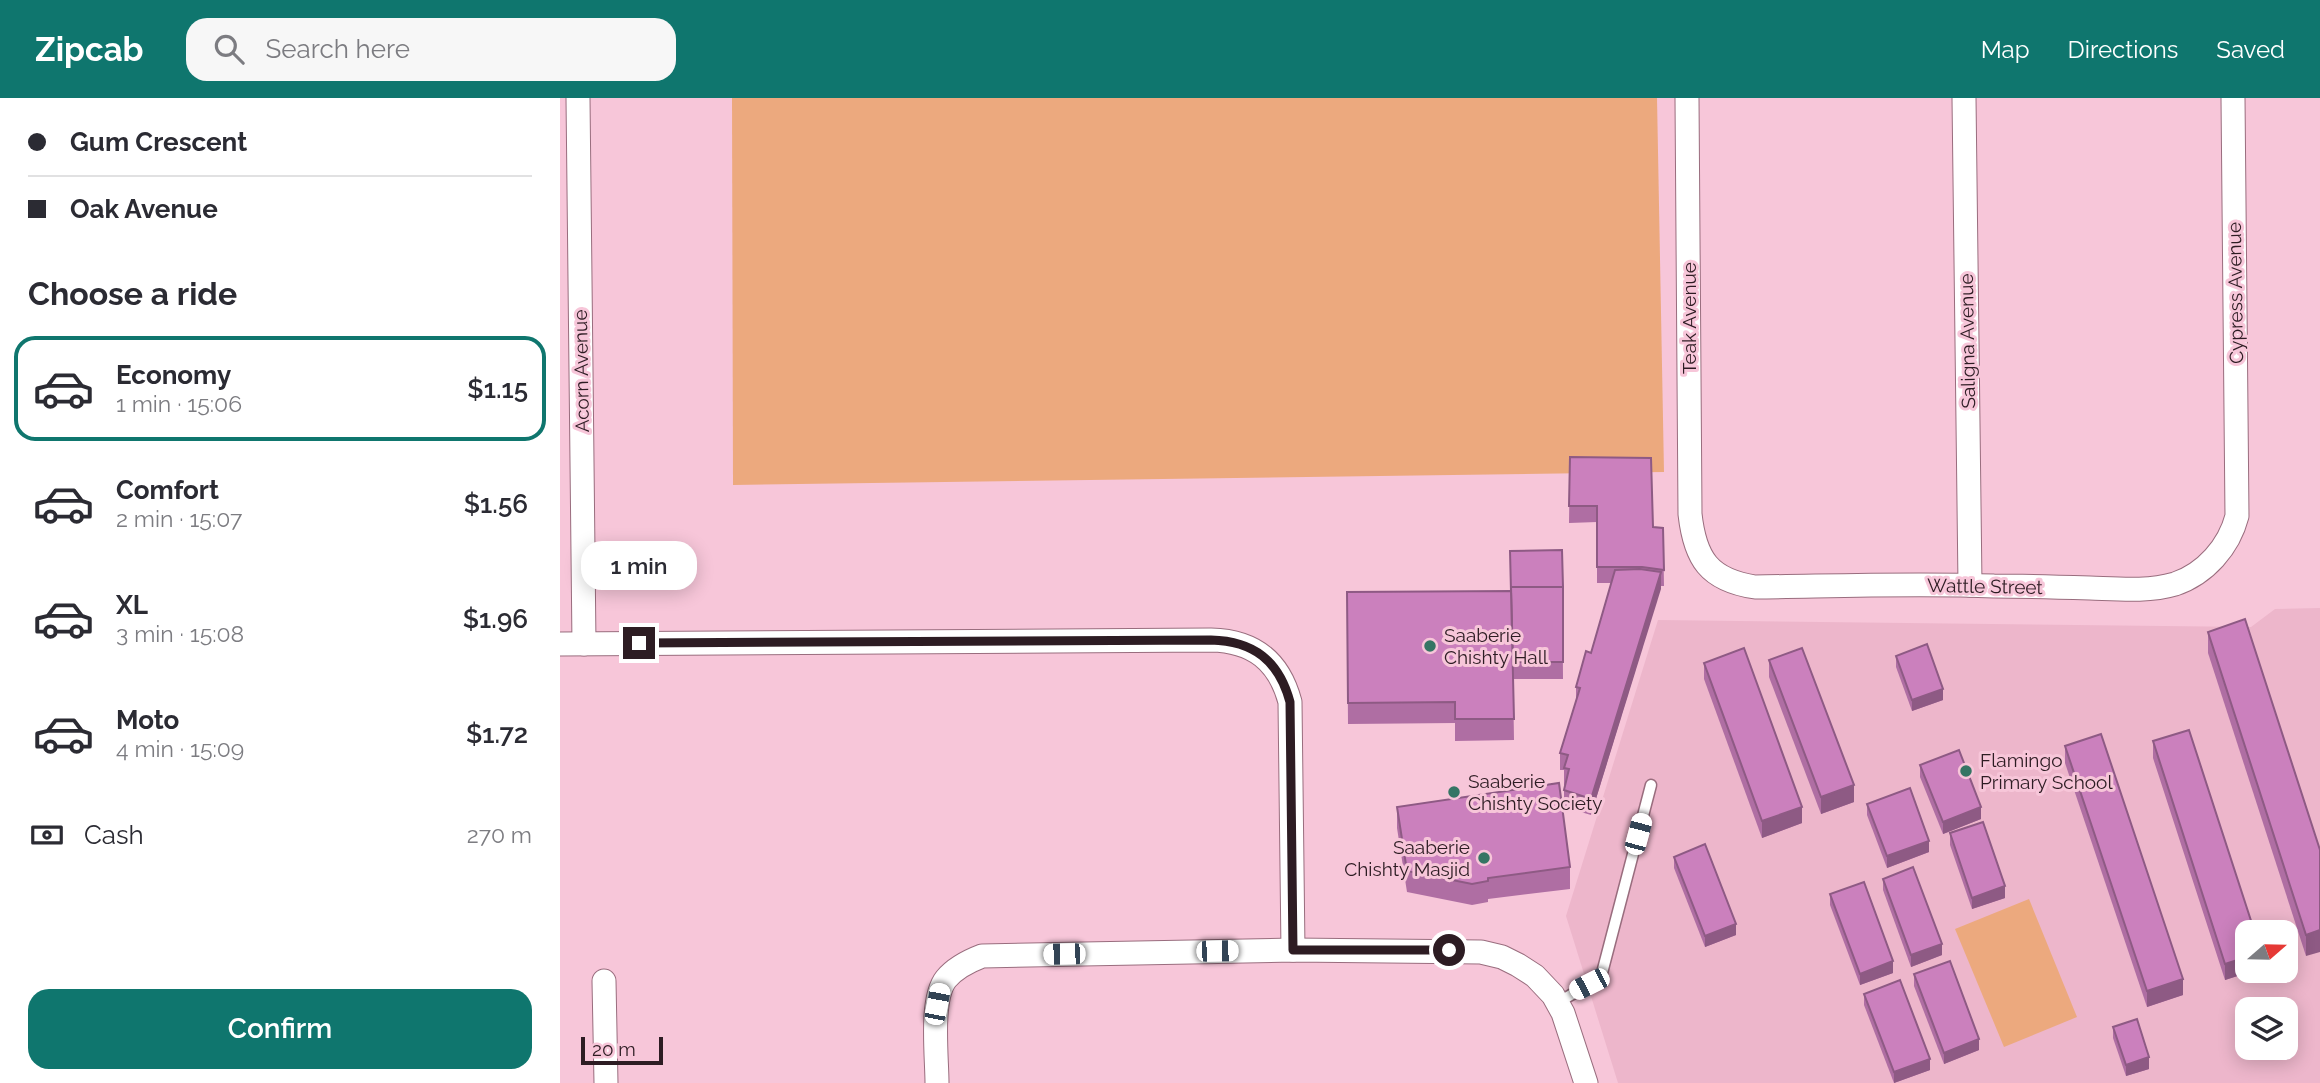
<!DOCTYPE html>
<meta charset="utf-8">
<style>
:root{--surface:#fff;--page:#f7f7f7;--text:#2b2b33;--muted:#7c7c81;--line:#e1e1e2;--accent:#0f766e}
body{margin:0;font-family:Raleway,sans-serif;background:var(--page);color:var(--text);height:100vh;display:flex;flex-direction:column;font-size:26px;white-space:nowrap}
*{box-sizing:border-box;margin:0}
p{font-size:23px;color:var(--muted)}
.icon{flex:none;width:38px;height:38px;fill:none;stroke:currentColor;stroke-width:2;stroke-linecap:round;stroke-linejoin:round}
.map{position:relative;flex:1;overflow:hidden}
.drawer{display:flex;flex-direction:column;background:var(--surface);width:560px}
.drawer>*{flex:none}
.top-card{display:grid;align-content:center;height:154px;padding:0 28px;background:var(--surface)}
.needle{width:46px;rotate:70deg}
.controls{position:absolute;left:1675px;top:822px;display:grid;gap:14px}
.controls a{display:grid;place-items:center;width:63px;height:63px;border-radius:14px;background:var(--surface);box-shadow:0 4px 18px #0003;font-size:35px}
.scale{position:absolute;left:21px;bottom:18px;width:82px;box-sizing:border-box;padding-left:7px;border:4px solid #2d1c23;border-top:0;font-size:19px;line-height:24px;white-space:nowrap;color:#2d1c23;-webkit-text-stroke:5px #f7c6d9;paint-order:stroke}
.end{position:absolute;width:32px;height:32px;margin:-16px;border:9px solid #2d1c23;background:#fff;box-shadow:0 0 0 4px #fff}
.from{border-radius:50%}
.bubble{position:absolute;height:49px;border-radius:21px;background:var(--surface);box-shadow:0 4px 18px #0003;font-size:23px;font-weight:600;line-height:49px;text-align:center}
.car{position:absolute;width:21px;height:42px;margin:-21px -10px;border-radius:9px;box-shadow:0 0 5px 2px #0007;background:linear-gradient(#fff 24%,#345 0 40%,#fff 0 76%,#345 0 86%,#fff 0)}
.top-card b{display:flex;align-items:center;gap:24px;height:66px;font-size:26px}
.top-card b+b{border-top:2px solid var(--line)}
.top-card i{width:18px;height:18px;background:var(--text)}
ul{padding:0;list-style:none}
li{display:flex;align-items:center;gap:21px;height:105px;margin:0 14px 10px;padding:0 14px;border:4px solid transparent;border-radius:21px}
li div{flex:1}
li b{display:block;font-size:26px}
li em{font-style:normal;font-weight:600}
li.current{border-color:var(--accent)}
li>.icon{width:63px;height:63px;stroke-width:1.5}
h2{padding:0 28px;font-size:32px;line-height:84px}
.pay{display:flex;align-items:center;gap:18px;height:77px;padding:0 28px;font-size:26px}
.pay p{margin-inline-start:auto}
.button{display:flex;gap:14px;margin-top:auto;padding:14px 28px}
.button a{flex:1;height:80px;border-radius:21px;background:var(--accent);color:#fff;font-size:28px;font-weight:600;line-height:80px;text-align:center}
header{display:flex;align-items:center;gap:42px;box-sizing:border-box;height:98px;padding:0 35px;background:var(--accent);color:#fff}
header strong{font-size:33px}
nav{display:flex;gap:38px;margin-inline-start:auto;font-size:24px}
.search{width:490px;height:63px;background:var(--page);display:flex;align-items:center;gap:18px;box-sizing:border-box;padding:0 24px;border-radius:21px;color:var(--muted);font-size:26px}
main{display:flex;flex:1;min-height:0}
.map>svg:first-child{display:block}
.built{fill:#edb6cb;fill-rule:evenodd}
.green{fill:#eca97e}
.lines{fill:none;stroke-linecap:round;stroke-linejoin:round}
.lane-casing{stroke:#996d7e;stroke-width:13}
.street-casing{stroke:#996d7e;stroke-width:25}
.lane{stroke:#fff;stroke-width:10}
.street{stroke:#fff;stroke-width:23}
.wall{fill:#af6ea3}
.shaded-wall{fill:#8e5a84}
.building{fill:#cb80bd;stroke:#8e5a84;stroke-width:2}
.route{stroke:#2d1c23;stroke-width:9}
.poi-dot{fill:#357564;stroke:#f7c6d9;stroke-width:2.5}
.labels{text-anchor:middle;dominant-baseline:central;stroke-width:6;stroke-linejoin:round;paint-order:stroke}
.street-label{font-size:19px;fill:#2d1c23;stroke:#f7c6d9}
.poi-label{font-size:19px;fill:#2d1c23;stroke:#f7c6d9;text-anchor:start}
</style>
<header>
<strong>Zipcab</strong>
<div class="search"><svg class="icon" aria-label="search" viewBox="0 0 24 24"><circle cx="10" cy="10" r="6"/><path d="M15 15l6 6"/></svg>Search here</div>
<nav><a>Map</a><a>Directions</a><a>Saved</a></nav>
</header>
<main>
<section class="drawer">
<div class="top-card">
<b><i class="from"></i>Gum Crescent</b>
<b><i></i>Oak Avenue</b>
</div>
<h2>Choose a ride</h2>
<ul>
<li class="current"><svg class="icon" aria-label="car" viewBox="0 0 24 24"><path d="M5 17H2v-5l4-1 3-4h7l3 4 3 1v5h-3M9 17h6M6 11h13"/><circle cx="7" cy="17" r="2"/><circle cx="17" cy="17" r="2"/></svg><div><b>Economy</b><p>1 min · 15:06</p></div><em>$1.15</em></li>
<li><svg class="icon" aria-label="car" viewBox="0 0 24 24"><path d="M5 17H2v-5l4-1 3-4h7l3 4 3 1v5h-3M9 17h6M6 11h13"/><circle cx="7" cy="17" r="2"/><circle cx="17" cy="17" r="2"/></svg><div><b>Comfort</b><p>2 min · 15:07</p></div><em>$1.56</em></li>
<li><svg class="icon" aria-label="car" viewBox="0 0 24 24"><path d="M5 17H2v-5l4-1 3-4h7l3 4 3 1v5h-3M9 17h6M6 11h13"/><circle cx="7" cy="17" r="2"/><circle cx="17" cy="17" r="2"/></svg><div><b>XL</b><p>3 min · 15:08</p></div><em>$1.96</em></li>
<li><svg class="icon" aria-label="car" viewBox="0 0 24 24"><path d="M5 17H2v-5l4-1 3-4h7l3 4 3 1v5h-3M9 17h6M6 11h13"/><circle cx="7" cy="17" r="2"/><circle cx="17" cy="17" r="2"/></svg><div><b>Moto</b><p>4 min · 15:09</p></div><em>$1.72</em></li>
</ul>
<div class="pay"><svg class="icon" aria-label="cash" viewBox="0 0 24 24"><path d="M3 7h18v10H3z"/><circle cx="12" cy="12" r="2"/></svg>Cash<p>270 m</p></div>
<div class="button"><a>Confirm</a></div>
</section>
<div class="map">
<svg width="1760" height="985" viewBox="0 0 1760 985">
<rect width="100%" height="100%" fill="#f7c6d9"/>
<path class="built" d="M1760,510V985H1058L1006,818L1098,522L1691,529L1715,511ZM1687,835H1726V873H1687ZM1687,912H1726V950H1687Z"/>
<g class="green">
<polygon points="172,0 1097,0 1104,374 173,387"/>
<polygon points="1469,801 1517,919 1444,949 1395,831"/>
</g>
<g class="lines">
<g class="lane-casing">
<polyline id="lane" points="997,905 1035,883 1042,875 1091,687"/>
</g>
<g class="street-casing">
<g id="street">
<polyline points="18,0 24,546"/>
<path d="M1127,0L1130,416C1135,461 1149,482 1195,489C1275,488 1355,485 1434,488C1466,488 1498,489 1530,490C1558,491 1588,494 1615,486C1645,476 1669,449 1677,418L1673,0"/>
<polyline points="1404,0 1410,487"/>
<path d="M0,546L651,542C694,543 719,563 730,604L733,852"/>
<polyline points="44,883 46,985"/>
<path d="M377,985C377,959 370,901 386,881C395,870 409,863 422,858L733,852L921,854L942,859L958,867L975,878L993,897L1003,915L1026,985"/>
</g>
</g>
<use href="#lane" class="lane"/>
<use href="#street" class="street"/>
</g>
<g class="wall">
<polygon points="1010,359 1093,429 1103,430 1104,488 1101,488 1031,717 1004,709 1004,692 1005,687 1004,687 1004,672 1000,672 1000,655 1016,605 1016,589 1031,555 1051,485 1037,485 1037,424 1009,425"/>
<polygon points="1002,452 1003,581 953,581 954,642 895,643 895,625 788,626 787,494 951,493"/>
<polygon points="1648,534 1760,752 1746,858 1648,555"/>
<polygon points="1336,558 1383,602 1352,613 1336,569"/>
<polygon points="1209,562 1294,704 1261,716 1209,579"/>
<polygon points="1144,565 1242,725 1202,740 1144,581"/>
<polygon points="1593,643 1687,873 1693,873 1665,882 1593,660"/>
<polygon points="1505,648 1623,897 1587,909 1505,665"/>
<polygon points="1360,667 1421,721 1383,736 1360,679"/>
<polygon points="1307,706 1369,754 1327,770 1307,717"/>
<polygon points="837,709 1010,769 1010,791 928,801 928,804 912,807 847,794 837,730"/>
<polygon points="1390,735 1445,800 1412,811 1390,747"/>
<polygon points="1114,759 1176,837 1145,849 1114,770"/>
<polygon points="1323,781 1382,857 1351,869 1323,792"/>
<polygon points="1270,796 1333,875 1300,887 1270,807"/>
<polygon points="1354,876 1419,952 1384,966 1354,888"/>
<polygon points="1304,896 1370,972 1334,985 1304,907"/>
<polygon points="1553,929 1589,971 1566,978 1553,940"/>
</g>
<g class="shaded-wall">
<polygon points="1101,474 1101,491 1031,717 1031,701"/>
<polygon points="1383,591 1383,602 1352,613 1352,602"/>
<polygon points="1294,687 1294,704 1261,716 1261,699"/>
<polygon points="1242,709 1242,725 1202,740 1202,723"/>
<polygon points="1421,709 1421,721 1383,736 1383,724"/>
<polygon points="1369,743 1369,754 1327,770 1327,758"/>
<polygon points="1445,788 1445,800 1412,811 1412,800"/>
<polygon points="1176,826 1176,837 1145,849 1145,838"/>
<polygon points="1760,832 1760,854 1746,858 1746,837"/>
<polygon points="1382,846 1382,857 1351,869 1351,857"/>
<polygon points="1687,859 1687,873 1693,873 1665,882 1665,866"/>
<polygon points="1333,863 1333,875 1300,887 1300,876"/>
<polygon points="1623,881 1623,897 1587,909 1587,893"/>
<polygon points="1419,941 1419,952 1384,966 1384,955"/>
<polygon points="1589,959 1589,971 1566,978 1566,967"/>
<polygon points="1370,961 1370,972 1334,985 1334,974"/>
</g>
<g class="building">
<polygon points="1010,359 1091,360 1093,429 1103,430 1104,472 1082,469 1037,469 1037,408 1009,408"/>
<polygon points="1002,452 1003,489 951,489 951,493 950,453"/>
<polygon points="1080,471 1101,474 1031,701 1004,692 1009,671 1004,670 1008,657 1000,655 1020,590 1016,589 1026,553 1031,555 1055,472"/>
<polygon points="951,489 1003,489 1003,564 953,564"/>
<polygon points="951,493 954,621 895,621 895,604 788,605 787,494"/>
<polygon points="1685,521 1760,752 1760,832 1746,837 1648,534"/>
<polygon points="1367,546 1383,591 1352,602 1336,558"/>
<polygon points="1184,550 1242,709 1202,723 1144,565"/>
<polygon points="1242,550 1294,687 1261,699 1209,562"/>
<polygon points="1629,632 1695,835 1687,835 1687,859 1665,866 1593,643"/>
<polygon points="1541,636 1623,881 1587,893 1505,648"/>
<polygon points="1399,652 1421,709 1383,724 1360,667"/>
<polygon points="999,685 1010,769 928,780 928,783 912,786 847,773 837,709"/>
<polygon points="1350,690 1369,743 1327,758 1307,706"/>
<polygon points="1423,724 1445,788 1412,800 1390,735"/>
<polygon points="1145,746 1176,826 1145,838 1114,759"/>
<polygon points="1353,769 1382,846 1351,857 1323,781"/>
<polygon points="1304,784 1333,863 1300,876 1270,796"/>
<polygon points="1390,863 1419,941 1384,955 1354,876"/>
<polygon points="1340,882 1370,961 1334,974 1304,896"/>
<polygon points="1577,921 1589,959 1566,967 1553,929"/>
</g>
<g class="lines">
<path class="route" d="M79,545L651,542C694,543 719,563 730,604L733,852H889"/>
</g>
<g class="poi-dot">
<circle cx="870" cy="548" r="7"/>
<circle cx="1406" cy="673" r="7"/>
<circle cx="894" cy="694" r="7"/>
<circle cx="924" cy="760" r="7"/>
</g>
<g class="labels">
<g class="street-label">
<text transform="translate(1675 195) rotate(-91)">Cypress Avenue</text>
<text transform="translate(1129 220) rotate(-90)">Teak Avenue</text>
<text transform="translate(1407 243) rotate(-91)">Saligna Avenue</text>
<text transform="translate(21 273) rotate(-91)">Acorn Avenue</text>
<text transform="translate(1425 488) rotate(1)">Wattle Street</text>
</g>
<g class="poi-label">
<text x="884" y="537">Saaberie<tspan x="884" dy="22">Chishty Hall</tspan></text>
<text x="1420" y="662">Flamingo<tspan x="1420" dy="22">Primary School</tspan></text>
<text x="908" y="683">Saaberie<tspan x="908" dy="22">Chishty Society</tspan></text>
<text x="910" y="749" text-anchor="end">Saaberie<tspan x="910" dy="22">Chishty Masjid</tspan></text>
</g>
</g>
</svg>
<div class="controls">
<a><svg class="needle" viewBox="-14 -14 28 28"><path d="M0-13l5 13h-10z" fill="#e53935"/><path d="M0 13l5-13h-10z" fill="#7c7c81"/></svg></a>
<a><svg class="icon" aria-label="layers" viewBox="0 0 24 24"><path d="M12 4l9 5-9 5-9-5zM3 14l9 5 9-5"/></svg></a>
</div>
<div class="scale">20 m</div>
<i class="end from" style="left:889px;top:852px"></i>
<i class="end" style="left:79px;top:545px"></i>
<div class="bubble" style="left:21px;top:443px;width:116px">1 min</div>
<i class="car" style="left:1078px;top:736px;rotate:15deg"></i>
<i class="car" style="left:657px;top:853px;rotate:89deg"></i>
<i class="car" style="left:504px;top:856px;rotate:269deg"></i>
<i class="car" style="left:1029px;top:886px;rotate:243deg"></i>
<i class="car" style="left:377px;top:906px;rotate:11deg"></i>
</div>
</main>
